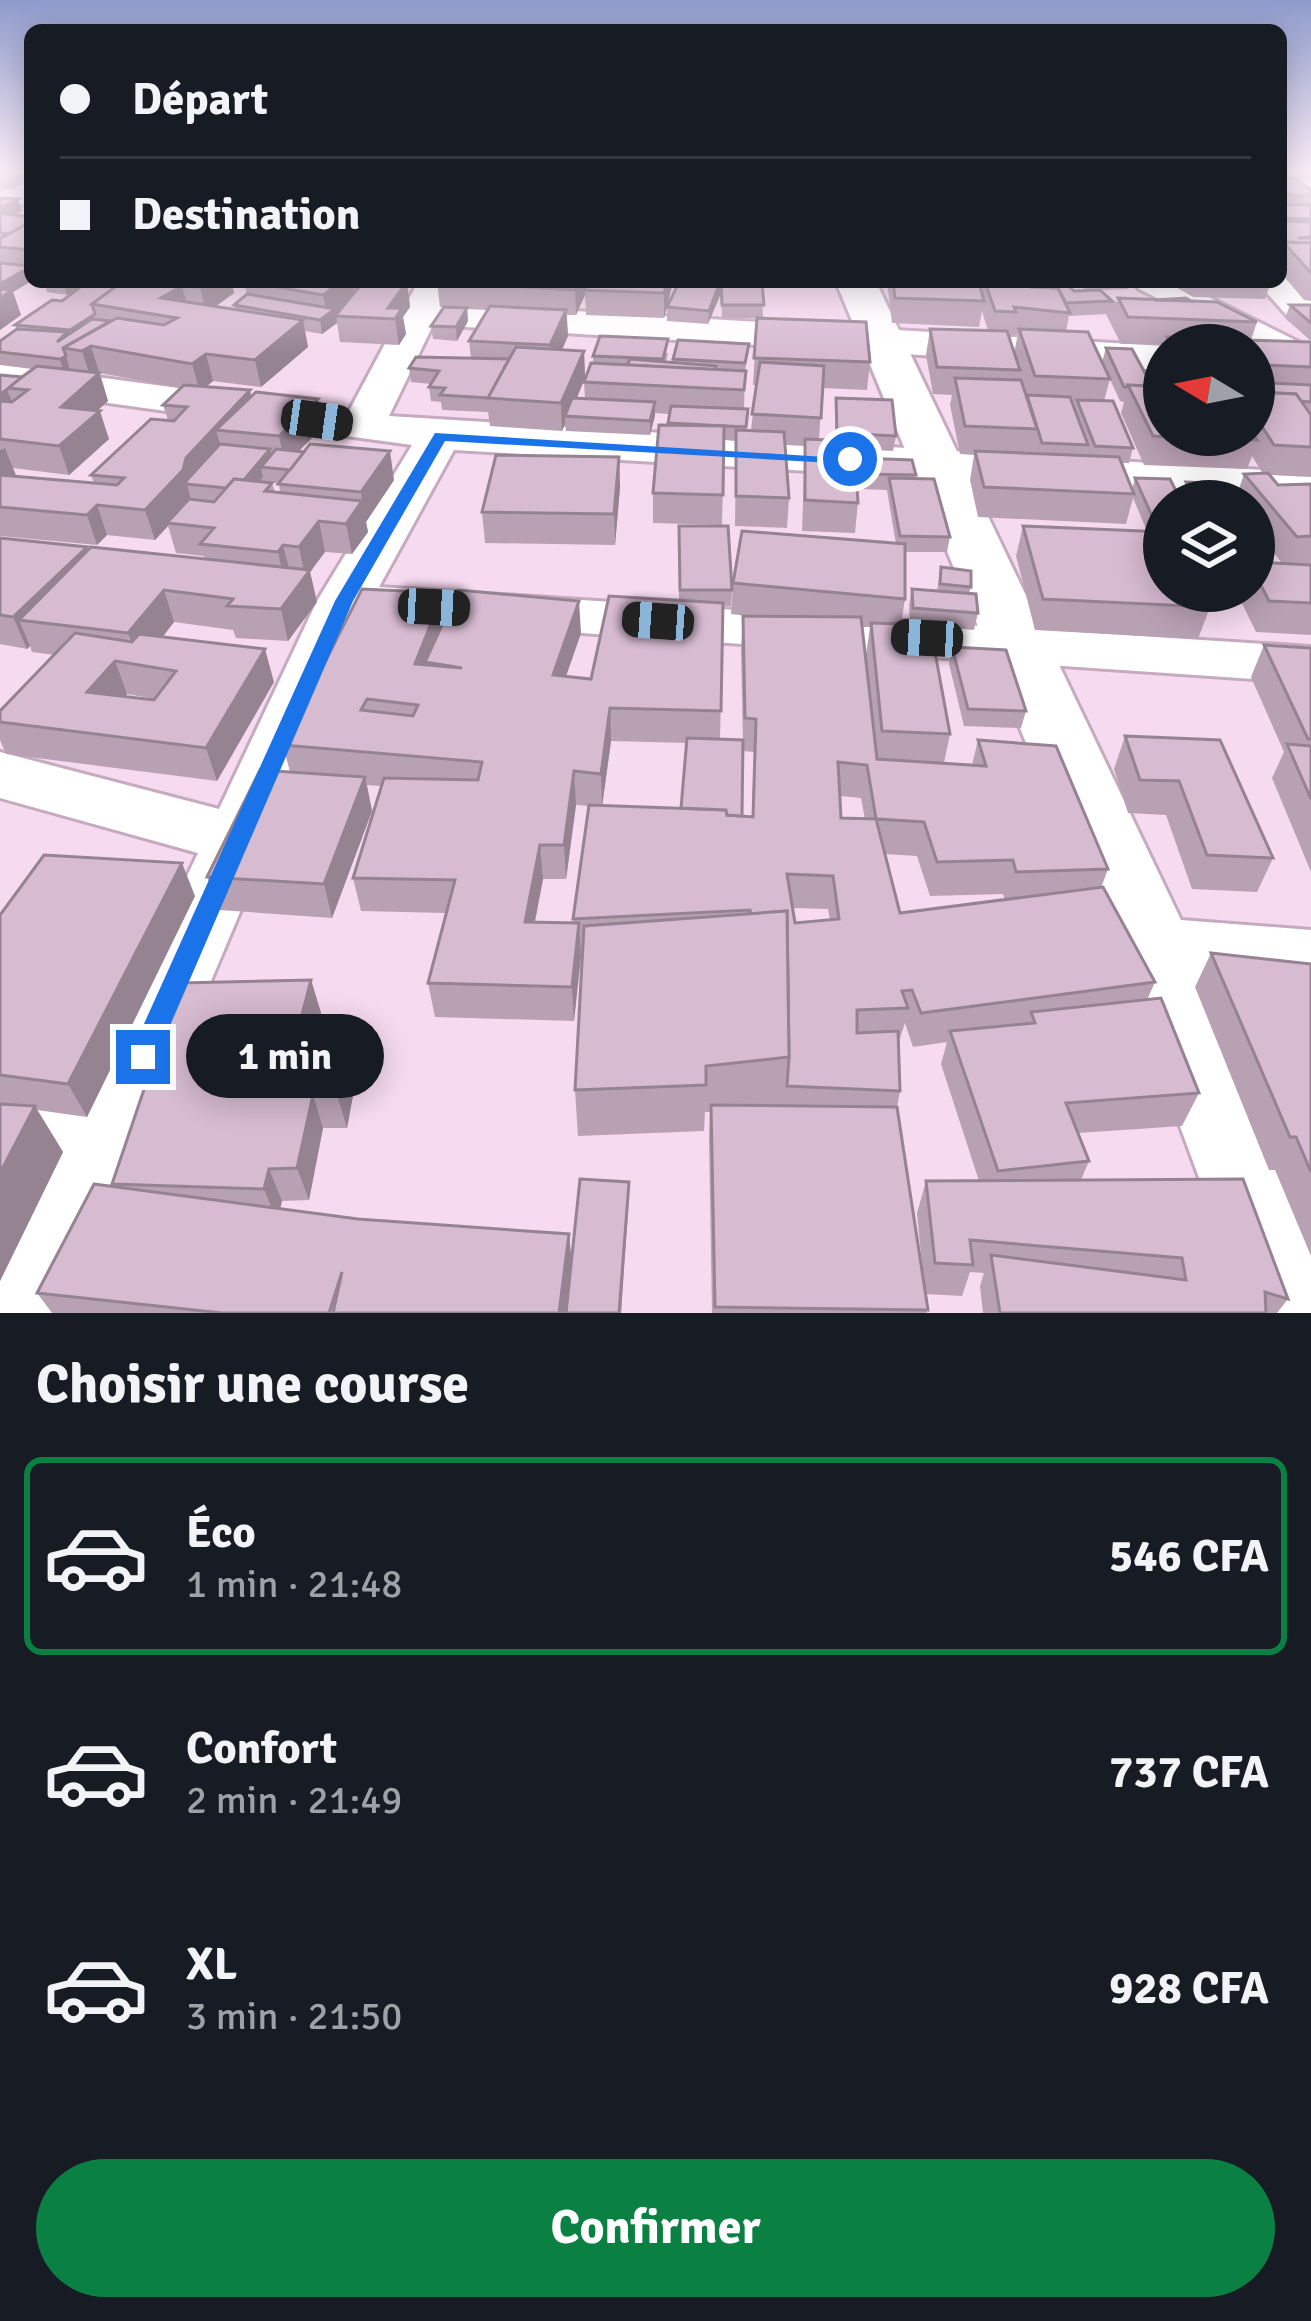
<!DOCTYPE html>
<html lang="fr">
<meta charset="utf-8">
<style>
:root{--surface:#171b24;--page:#242831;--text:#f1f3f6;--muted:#9ea1a6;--line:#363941;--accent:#0b8043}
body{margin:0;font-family:Signika,sans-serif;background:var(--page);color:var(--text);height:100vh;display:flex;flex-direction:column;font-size:45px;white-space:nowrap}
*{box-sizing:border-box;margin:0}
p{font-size:39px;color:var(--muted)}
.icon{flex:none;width:66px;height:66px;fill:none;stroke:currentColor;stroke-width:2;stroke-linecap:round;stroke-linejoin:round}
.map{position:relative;height:1313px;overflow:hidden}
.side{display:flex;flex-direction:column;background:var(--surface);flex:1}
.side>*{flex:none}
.guide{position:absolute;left:24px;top:24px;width:1263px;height:264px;border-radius:18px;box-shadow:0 6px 30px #0003;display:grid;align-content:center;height:264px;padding:0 36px;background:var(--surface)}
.needle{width:78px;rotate:280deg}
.tools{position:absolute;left:1143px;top:324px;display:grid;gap:24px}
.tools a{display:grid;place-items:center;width:132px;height:132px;border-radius:50%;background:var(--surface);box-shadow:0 6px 30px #0003;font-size:60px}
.end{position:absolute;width:54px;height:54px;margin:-27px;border:15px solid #1a73e8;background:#fff;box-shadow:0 0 0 6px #fff}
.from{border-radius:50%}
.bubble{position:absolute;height:84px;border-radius:42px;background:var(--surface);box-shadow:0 6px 30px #0003;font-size:39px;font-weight:700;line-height:84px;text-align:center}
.car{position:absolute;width:36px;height:72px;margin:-36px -18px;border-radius:15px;box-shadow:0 0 9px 3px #0007;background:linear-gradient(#222 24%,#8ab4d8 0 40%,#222 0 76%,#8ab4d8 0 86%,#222 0)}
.guide b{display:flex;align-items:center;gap:42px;height:114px;font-size:45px}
.guide b+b{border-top:3px solid var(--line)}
.guide i{width:30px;height:30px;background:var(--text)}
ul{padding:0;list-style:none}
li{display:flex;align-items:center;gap:36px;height:198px;margin:0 24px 18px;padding:0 12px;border:6px solid transparent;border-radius:18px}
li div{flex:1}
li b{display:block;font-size:45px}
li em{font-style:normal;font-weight:700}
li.current{border-color:var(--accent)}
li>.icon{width:108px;height:108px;stroke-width:1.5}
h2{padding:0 36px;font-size:54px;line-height:144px}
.primary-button{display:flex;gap:24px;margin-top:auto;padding:24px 36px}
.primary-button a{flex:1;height:138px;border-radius:72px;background:var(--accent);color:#fff;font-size:48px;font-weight:700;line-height:138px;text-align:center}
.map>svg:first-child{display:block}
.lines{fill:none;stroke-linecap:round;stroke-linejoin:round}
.minor-casing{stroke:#c5aac0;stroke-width:6}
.tertiary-casing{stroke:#c5aac0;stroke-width:6}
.minor{fill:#fff;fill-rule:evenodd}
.tertiary{fill:#fff;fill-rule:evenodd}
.wall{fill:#b9a1b4;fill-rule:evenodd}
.shaded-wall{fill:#968392}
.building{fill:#d7bbd1;stroke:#968392;stroke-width:3;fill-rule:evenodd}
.route{fill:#1a73e8}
</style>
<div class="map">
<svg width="1311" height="1313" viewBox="0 0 1311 1313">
<rect width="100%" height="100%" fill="#f6daf0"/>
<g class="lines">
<g class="minor-casing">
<g id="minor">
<rect x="1281" y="176" width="30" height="18"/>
<polygon points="30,180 30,201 0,213 0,192"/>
<polygon points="1281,273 1311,298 1311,320 1290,319 1257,282 1281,282"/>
<polygon points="418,282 454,282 443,303 1164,346 1164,370 433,325 389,416 1311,473 1311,501 454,450 379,587 1311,647 1311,683 364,618 71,1313 0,1313 0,1257 44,1172 0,1164 0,1086 81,1099 198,853 0,798 0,752 219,809 317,601 412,445 0,388 0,364 349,411"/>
<polygon points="1133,282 1178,282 1311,348 1311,375 1139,289"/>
<polygon points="1153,922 1179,931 1311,1233 1311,1313 1249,1313 1116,953 1127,931"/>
</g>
</g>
<g class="tertiary-casing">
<polygon id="tertiary" points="836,282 876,282 1181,920 1311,930 1311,1002 1153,988 1123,978"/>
</g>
<use href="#minor" class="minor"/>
<use href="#tertiary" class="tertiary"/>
</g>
<g class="wall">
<polygon points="0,171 30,171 12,189 0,188"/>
<polygon points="1283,171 1311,171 1311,178 1291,178"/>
<polygon points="1281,179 1311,190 1311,301 1304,300 1281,273 1281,205 1285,205 1281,202"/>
<polygon points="0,198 22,211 13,215 30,217 30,282 13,292 21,315 0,330"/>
<path d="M44,282L119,284L118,282H231L234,293L215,307L235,310L234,305L247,294L244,282H407L410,307L403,317L406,334L399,345L340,342L337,323L322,334L305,331L308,347L261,387L213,381L205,387L251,396L318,399L323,427L299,451L394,480L366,522L368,532L352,554L325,552L310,572L317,602L288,641L236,638L233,630L174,622L163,637L274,682L217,781L6,754L0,740V711L55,655L32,652L30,646L27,649L0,644V538L88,549L205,559L204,556L176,553L168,526L155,540L107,535L97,545L0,536V375L22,377L32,369L0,365V341L17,330L15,325L62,301L85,283L67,295L47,292ZM100,373L181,388L163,405L168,420L91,475L94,483L16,476L13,468L69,475L109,439L97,411L108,401ZM272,483H279L280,493L275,492ZM127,694L155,699L125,696Z"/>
<path d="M437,282H673L667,306L679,282H762L763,318L870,362L867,390L822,388L819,440H835L836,398L896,436L893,451L855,449L858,503L855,533L802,531L805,446L785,445L789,498L787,528L735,526L736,441L724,440L722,525L653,523V493L669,414L655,413L650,435L566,431L565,424L562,431L490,426L488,412L442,410L441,402L431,401L429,387L431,384L411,382L409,368L471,358L469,341L488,310L467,309L468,321L457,341L433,339L431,326L443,307H440ZM721,293L722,318H757L753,385H756L751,431L746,430L748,409H744L745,371L749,344L673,359L672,363L666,362L668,353L593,356V363L584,382L585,398H577L585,378L584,351L562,350L568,336L567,315H576L585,295L586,315L664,318L667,308V321L708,324Z"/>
<path d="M887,282H1130L1128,289L1100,290L1112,301L1118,302V298L1191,301L1257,322L1251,340L1311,342V477L1269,475L1278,485L1311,484V635L1256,632L1237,593L1238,591H1254V562L1282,563L1254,529V501H1235L1244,474H1263L1252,456L1247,469L1144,465L1121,413L1124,402L1120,401L1102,362L1106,348L1152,386L1254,435V345L1121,344L1106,314L1069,316L1066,331L1110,379L1104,401L1133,448L1129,463H1122L1132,489L1135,478L1164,501V591L1210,607L1198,639L1035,630L1016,556L1023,526L1147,531L1133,498L1126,524L978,517L970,480L974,455L960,454L950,405L952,395L933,394L926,355L930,329L988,331L982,311L979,327L892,323ZM1080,285L1085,290L1074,291L1068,286ZM1012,334H1018L1014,353L1009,338H1011Z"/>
<polygon points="1167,282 1271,282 1265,299 1193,297"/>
<polygon points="1290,305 1311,305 1311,341 1285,318"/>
<polygon points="1164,349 1164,371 1160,364"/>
<polygon points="619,457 620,487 615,545 485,543 482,512"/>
<path d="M859,458L916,475L915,479L950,537L947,552H905V599L901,624H910L909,605L912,589L937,591L941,567L971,587L969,593L978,613L974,630L930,626L950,734L944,763L972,765L978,740L1108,869L1101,888L1155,982L1147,1000L1199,1093L1182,1126L1078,1133L1089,1161L1081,1180L1288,1299L1277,1313H983L980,1286L984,1273L970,1272L962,1296L925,1294L927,1313H712L709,1137L710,1112H705L704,1131L578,1136L575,1090L582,953H580L574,1021L435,1017L428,983L446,913L361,911L353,878L381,786L367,785L372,811L332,918L219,910L207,877L290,772L283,745L446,616L581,633L566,676L591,679L679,600V526L732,590L731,606H723L720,739L743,740L741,648L743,616H748L731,614L733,583L896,544L887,490L859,489L857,473ZM862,627H870L866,655ZM611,741L687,743L681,808L602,806ZM743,751L754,752L752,817L742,816ZM840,796L861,798L865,819L841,818ZM576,805L589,806L573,923L535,922L543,879H566ZM885,854L917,856L930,896L1003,894L1005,900L900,913ZM793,908L828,909L830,920L795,923ZM905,1023L913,1047L947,1042L941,1064L979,1181H926L917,1213L924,1286L897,1107L900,1091L899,1041Z"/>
<polygon points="1186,482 1218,501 1183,501 1181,497"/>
<polygon points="1264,645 1311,648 1311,872 1272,778 1284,752 1251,677"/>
<polygon points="952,647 1026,711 1021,728 964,726 949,664"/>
<polygon points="1125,736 1273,858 1257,892 1192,889 1166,815 1128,813 1114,769"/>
<polygon points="195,896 87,1117 37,1110 63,1152 0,1281 0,915"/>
<polygon points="1211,953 1311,964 1311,1256 1275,1170 1269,1170 1195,987"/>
<polygon points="311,980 321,1013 317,1030 359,1063 347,1128 323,1128 309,1200 282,1201 280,1209 358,1219 569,1234 571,1260 629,1198 621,1313 52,1313 37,1293 113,1187 112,1184"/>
</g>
<g class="shaded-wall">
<polygon points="6,171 30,171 30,179 12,189"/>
<polygon points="18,199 22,211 0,221 0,208"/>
<polygon points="30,267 30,282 13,292 21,315 0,330 0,284"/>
<polygon points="63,282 87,282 67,295"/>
<polygon points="208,282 231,282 234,293 206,313 200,287"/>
<polygon points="341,282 353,282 356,299 336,314 337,323 322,334 320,320 327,315 323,295"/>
<polygon points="407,282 410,307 403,317 406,334 399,345 395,319 388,308"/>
<polygon points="579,282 591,282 585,290 585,295 576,315 575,290"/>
<polygon points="667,282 673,282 664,318 664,293"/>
<polygon points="721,282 721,293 708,324 709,311"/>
<polygon points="182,286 189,311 161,298"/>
<polygon points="467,308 468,321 457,341 456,327"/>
<polygon points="566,310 568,336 552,372 550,345"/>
<polygon points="303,320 308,347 261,387 255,360"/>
<polygon points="91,346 108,401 74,432 100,411 109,439 69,475 59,446 61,407 91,379 82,351"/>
<polygon points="584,351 585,378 569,416 565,416 565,424 562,431 561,403"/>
<polygon points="206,354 213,381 200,392 192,364"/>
<polygon points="66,356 70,370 64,373 60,359"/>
<polygon points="7,390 13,404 0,414 0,395"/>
<polygon points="250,390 256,418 216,430 223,456 187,484 191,500 167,523 168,526 155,540 145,510 186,458"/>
<polygon points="318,399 323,427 285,465 279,436"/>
<polygon points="655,402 655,416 650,435 650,421"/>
<polygon points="5,448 17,478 0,492 0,450"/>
<polygon points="270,449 274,464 261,467 263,477 241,504 237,489"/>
<polygon points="390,451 394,480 366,522 368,532 352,554 346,524 362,501 361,492"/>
<polygon points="619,457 620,487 615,545 614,514"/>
<polygon points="97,505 107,535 97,545 87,515"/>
<polygon points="319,521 325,552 310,572 317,602 288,641 281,609 305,576 299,547"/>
<polygon points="283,545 291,576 285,584 278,552"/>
<polygon points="87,547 98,578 19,620 30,646 27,649 13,617"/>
<polygon points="164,590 174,622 140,665 128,633"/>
<polygon points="443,593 447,625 425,662 427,678 415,664"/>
<polygon points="579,601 581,633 555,708 553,675"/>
<polygon points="265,649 274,682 217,781 206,748"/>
<polygon points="115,661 127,694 100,725 87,692"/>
<polygon points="610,708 611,741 602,807 601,774"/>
<polygon points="574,771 576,805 566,879 564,845"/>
<polygon points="365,777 372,811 332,918 324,884"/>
<polygon points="540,845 543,879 528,956 525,922"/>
<polygon points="182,863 195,896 87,1117 68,1084"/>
<polygon points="579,923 581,957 574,1021 572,987"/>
<polygon points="311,980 321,1013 309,1064 298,1030"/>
<polygon points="350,1030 359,1063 347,1128 337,1095"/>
<polygon points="313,1095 323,1128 309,1200 297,1168"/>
<polygon points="35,1106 63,1152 0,1281 0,1173"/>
<polygon points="269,1169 282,1201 277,1221 264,1189"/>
<polygon points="629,1182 621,1313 619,1313"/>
<polygon points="569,1234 572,1265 566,1313 559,1313"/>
</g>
<g class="building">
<polygon points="1281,179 1296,179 1311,190 1311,195 1292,196 1281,188"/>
<polygon points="0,198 18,199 0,208"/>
<polygon points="1281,205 1311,205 1311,219 1281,218"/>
<polygon points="0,213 30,217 30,222 9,234 0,233"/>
<polygon points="1281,221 1311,222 1311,237 1298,238 1311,238 1311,243 1283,242 1281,240"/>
<polygon points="30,222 30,250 0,247 0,239"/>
<polygon points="1283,242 1311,243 1311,273"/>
<polygon points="0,263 30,266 30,267 0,284"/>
<polygon points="87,282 120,284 92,304 95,314 70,330 15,325 52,300 62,301"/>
<polygon points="122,282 208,282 200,287 182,286 161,298 303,320 255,360 206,354 192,364 91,346 82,351 63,348 117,318 164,325 177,318 92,304"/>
<polygon points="248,282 341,282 323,295"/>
<polygon points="363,282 407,282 388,308 402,308 395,319 335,316"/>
<polygon points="440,282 579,282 575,290"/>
<polygon points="588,282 667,282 664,293 585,290"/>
<polygon points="679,282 720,282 709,311 667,307"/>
<polygon points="721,282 762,282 764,305 722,305"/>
<polygon points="893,282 979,282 984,301 895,298"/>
<polygon points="985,282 1034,282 1032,287 1058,288 1070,313 1014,307 1016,312 995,311"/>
<polygon points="1045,282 1064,282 1074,291 1100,290 1112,301 1066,303 1058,288 1051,288"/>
<polygon points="0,289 12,290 0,298"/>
<polygon points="247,294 335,309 320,320 234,305"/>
<polygon points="1118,298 1217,302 1257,322 1128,317"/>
<polygon points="1186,298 1191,301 1155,300"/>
<polygon points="1290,305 1311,305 1311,323"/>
<polygon points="490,306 566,310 550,345 469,341"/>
<polygon points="444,307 467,308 456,327 431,326"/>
<polygon points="757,318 866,322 870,362 754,358"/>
<polygon points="92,319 110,321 63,348 66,356 60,359 0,352 0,341 17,329 67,332 57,342"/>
<polygon points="930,329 1007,331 1020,370 937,367"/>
<polygon points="1019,329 1088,332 1110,379 1035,376"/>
<polygon points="600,336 668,339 663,359 593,356"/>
<polygon points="1167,337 1231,339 1234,345 1172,345"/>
<polygon points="678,340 749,344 745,363 673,359"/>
<polygon points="1244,340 1311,342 1311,367 1261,365 1254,355 1254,345 1247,345"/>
<polygon points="516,347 584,351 561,403 487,398"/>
<polygon points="1106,348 1132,349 1152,386 1128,385 1129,387 1124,387"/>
<polygon points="416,357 509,359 488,398 440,395 445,388 429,387 439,371 409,368"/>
<polygon points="630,359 716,366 715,370 627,365"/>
<polygon points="760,362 824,366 821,418 752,414"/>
<polygon points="591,363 746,371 744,390 584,382"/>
<polygon points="37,366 99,373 61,407 100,411 59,446 0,439 0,401 12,402 28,390 7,388"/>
<polygon points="0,375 22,377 0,395"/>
<polygon points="955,378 1021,380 1037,429 965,426"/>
<polygon points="1269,383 1311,385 1311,402 1301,401 1296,394 1275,393"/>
<polygon points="184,385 250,390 186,458 183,470 145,510 97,505 87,515 0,507 0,475 117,485 124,478 91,475 151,419 174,421 187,407 163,405"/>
<polygon points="1128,385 1164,387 1164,435 1254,435 1257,440 1153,436"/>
<polygon points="256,392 318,399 279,436 216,430"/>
<polygon points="1254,392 1296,394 1311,415 1311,447 1274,445 1254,414"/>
<polygon points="1027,395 1070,397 1088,445 1042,443"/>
<polygon points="572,398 655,402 650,421 565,416"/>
<polygon points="836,398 892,400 896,436 837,433"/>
<polygon points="1077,400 1113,401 1133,448 1095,446"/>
<polygon points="671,406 748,409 746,427 668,423"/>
<polygon points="659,425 724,426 723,495 653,493"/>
<polygon points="736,430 784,432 789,498 736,496"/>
<polygon points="805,439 854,441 858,503 805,500"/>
<polygon points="220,444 270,449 244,480 234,479 226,488 187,484 186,481"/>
<polygon points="310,444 390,451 361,492 278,484"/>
<polygon points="276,449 304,452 290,470 261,467"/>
<polygon points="975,451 1119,457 1134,494 984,487"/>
<polygon points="496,455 619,457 614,514 482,512"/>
<polygon points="859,458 912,460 916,475 861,474"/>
<polygon points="1268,473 1278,485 1311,484 1311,536 1297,537 1244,474"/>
<polygon points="889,478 934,479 950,537 900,536"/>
<polygon points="1135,478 1170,479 1181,501 1164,501 1164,525 1156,525"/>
<polygon points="234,479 272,483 265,491 362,501 346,524 319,521 299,547 283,545 278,552 200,544 214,528 167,523 189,499 214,502"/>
<polygon points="1186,482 1208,483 1218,501 1195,501"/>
<polygon points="679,526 728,526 732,590 680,590"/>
<polygon points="1023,526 1164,532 1164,591 1202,591 1210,607 1043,599"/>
<polygon points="742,531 905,544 905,599 733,583"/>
<polygon points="0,538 87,547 13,617 0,615"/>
<polygon points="91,547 310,570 281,609 227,606 233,599 164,590 128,633 19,620"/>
<polygon points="1254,562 1311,565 1311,603 1269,601 1254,572"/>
<polygon points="941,567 971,571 971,587 940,584"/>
<path d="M362,589L443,593L415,664L462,668L425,662L458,590L579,601L553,675L591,679L609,596L723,603L721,711L610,708L601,774L574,771L564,845H540L525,922L579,923L572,987L428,983L455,880L353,878L384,778L478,780L482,762L283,745ZM367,699L418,705L413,716L361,710Z"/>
<polygon points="912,589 976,594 978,613 913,608"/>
<path d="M743,616L861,617L877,759L986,766L978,740L1056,746L1108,869L1016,872L1013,860L937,862L924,822L876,819L900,913L1103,887L1155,982L921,1013L912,990L902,991L908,1008L857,1010V1033L898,1031L900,1091L787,1086L789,1057L787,911L751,914L750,910L573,919L589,805L726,810L727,815L753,817L756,719L745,718ZM838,762L867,765L876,819L841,818ZM787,874L833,876L839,919L795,923Z"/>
<polygon points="871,623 930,625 950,734 882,731"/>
<path d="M75,633L132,642L139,634L265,649L206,748L0,722V711ZM115,661L176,671L154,700L87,692Z"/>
<polygon points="1264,645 1311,648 1311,739 1308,739"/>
<polygon points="952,647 1006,650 1026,711 968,709"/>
<polygon points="1125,736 1220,740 1273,858 1207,855 1179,781 1140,780"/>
<polygon points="687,738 743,740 742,816 727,815 726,810 681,808"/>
<polygon points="1287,744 1311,746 1311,799"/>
<polygon points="260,770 365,777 324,884 207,877"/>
<polygon points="44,855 182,863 68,1084 0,1075 0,915"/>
<polygon points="787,911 789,1057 706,1066 706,1085 575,1090 584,926"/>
<polygon points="1211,953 1311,964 1311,1172 1296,1137 1290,1137"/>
<polygon points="311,980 298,1030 350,1030 337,1095 313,1095 297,1168 269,1169 264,1189 112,1184 180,983"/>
<polygon points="1161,998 1199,1093 1066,1103 1089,1161 998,1171 950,1031 1035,1023 1031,1012"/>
<polygon points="0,1104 35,1106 0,1173"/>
<polygon points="711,1105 897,1107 928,1310 715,1307"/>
<polygon points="580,1179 629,1182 619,1313 566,1313"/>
<polygon points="1243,1179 1288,1299 1265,1292 1266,1313 1000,1313 991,1255 1186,1280 1182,1258 970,1240 973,1265 935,1263 926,1181"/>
<polygon points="94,1184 358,1219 569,1234 559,1313 333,1313 342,1272 329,1313 222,1313 37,1293"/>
</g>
<linearGradient id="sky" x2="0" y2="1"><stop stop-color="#8f9acc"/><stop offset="0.48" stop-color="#fbeef8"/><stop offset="1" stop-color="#fbeef8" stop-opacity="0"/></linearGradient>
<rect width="1311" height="355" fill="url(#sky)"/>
<polygon class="route" points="435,433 858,459 850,464 445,441 353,601 153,1065 133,1065 129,1057 335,601"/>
</svg>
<div class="tools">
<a><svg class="needle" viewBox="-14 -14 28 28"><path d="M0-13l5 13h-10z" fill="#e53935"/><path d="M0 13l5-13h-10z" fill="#9ea1a6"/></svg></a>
<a><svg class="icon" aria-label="layers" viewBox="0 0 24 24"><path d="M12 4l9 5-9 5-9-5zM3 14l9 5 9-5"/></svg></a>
</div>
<i class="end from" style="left:850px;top:459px"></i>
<i class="end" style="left:143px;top:1057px"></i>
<div class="bubble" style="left:186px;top:1014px;width:198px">1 min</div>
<i class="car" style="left:317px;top:420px;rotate:98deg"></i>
<i class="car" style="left:434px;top:607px;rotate:93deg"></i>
<i class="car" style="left:658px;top:621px;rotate:274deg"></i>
<i class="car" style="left:927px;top:638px;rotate:273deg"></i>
<div class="guide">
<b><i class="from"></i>Départ</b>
<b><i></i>Destination</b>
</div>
</div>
<section class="side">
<h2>Choisir une course</h2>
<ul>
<li class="current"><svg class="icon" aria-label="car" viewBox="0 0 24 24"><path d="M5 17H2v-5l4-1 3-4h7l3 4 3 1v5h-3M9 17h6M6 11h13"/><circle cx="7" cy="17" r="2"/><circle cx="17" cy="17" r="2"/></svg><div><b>Éco</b><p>1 min · 21:48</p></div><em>546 CFA</em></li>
<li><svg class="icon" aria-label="car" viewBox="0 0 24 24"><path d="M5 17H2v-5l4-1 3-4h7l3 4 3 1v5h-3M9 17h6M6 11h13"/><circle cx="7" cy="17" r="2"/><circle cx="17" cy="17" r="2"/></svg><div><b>Confort</b><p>2 min · 21:49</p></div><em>737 CFA</em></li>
<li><svg class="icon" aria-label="car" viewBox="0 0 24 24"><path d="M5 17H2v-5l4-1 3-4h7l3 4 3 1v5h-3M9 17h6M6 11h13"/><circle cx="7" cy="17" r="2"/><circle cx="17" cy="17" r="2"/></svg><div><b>XL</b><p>3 min · 21:50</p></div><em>928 CFA</em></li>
</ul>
<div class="primary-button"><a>Confirmer</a></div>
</section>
